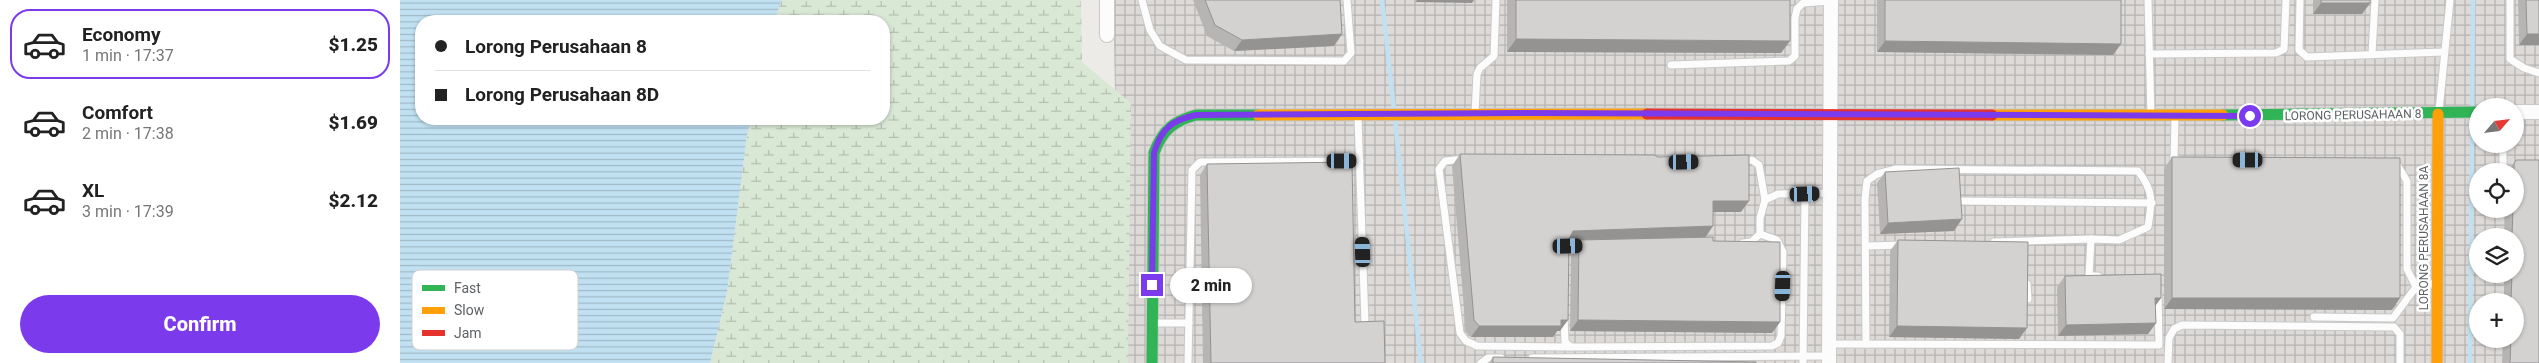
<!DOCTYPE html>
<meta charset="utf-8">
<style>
:root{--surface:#fff;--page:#f6f6f6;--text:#222;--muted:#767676;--line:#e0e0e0;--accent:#7c3aed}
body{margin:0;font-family:Roboto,sans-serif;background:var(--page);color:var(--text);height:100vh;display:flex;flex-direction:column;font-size:19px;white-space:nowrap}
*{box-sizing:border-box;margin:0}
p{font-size:16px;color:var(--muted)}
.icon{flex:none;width:28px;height:28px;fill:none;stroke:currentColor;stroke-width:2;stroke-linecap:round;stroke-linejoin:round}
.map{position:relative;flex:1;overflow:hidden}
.side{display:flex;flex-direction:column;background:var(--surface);width:400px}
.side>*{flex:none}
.banner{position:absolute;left:15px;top:15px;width:475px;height:110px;border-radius:20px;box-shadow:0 1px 4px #0004;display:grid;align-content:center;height:110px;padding:0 20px;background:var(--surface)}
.needle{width:32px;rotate:62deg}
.buttons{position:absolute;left:2069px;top:98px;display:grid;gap:10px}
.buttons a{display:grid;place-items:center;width:55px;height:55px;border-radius:50%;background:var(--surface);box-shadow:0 1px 4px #0004;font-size:25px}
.end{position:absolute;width:22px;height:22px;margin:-11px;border:6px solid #7c3aed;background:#fff;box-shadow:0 0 0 2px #fff}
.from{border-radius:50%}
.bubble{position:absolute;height:35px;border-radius:18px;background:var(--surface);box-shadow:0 1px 4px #0004;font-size:16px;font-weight:800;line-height:35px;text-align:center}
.car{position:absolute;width:15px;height:30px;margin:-15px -8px;border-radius:6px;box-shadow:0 0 4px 1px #0007;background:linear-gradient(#222 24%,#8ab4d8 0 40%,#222 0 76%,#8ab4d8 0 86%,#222 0)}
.banner b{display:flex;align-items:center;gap:18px;height:48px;font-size:19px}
.banner b+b{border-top:1px solid var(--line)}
.banner i{width:12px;height:12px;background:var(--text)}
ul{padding:9px 0 0;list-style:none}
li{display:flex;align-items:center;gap:15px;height:70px;margin:0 10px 8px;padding:0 10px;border:2px solid transparent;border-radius:20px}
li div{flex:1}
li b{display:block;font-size:19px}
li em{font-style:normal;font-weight:800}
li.selected{border-color:var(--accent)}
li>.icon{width:45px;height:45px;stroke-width:1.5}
.button{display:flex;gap:10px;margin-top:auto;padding:10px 20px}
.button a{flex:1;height:58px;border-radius:30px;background:var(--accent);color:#fff;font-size:20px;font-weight:800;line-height:58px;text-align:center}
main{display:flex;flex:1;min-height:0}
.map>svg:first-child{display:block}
.industrial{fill:url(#industrial-grid);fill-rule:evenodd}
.wetland{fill:url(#wetland-marsh)}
.water{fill:url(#water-rules)}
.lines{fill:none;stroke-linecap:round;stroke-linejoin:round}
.stream{stroke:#c1e1f2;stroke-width:4.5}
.lane-casing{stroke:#c9c9c8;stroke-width:9}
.street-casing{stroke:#c9c9c8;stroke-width:16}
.fast-casing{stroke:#c7c8c7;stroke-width:13}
.slow-casing{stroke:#c7c8c7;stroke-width:13}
.jam-casing{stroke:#c7c8c7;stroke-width:13}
.lane{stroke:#fcfcfc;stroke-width:7}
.street{stroke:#fcfcfc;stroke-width:14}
.fast{stroke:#30b455;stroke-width:11}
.slow{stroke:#ff9f0a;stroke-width:11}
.jam{stroke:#e5322d;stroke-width:11}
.wall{fill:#b6b5b4}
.shaded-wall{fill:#949392}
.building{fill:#d4d2d1;stroke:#949392}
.route{stroke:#7c3aed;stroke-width:6}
.labels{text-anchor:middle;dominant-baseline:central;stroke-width:5;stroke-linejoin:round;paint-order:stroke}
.street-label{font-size:12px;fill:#5e6265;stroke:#fff}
.key{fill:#fff;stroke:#cfd0d1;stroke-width:1}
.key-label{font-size:14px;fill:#5e6265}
</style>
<main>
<section class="side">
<ul>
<li class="selected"><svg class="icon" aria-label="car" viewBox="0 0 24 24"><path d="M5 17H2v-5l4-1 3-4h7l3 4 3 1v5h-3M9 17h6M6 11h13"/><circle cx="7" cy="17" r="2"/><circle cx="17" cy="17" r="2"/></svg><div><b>Economy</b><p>1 min · 17:37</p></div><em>$1.25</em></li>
<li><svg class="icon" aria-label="car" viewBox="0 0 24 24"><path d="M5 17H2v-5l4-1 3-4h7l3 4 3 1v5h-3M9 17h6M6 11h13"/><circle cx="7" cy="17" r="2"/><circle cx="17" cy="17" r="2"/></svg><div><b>Comfort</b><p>2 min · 17:38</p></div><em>$1.69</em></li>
<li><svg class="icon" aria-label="car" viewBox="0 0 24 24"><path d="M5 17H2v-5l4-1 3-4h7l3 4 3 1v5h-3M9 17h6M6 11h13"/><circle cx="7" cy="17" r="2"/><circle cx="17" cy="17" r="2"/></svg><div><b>XL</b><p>3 min · 17:39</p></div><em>$2.12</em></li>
</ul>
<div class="button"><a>Confirm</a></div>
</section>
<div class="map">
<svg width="2139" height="363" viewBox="0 0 2139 363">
<defs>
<pattern id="industrial-grid" width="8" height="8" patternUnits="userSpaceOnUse" patternTransform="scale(1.25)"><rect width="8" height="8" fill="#dddad8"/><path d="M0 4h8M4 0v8" fill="none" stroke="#b6b4b3"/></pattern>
<pattern id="wetland-marsh" width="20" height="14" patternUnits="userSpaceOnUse" patternTransform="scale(1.25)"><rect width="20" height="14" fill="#d9e7d5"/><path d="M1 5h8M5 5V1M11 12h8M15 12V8" fill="none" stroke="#b3bfb0"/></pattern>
<pattern id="water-rules" width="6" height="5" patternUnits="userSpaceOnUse" patternTransform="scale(1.25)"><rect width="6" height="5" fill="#c1e1f2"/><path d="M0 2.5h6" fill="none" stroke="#a0bac8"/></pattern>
</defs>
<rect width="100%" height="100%" fill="#edebe8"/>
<path class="industrial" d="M713,0H2139V363H721ZM2078,106H2115V144H2078ZM2078,171H2115V209H2078ZM2078,236H2115V274H2078ZM2078,301H2115V339H2078Z"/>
<polygon class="wetland" points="381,0 681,0 682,62 731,103 728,363 310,363 327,292 347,135 351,119 484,119 484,21 375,21"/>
<polygon class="water" points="0,0 381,0 375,21 21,21 21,119 351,119 347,135 327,292 310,363 0,363"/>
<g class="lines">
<g class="stream">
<polyline points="982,0 994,110"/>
<polyline points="2072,107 2073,0"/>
<polyline points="995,121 1021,363"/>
<polyline points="2070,363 2072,117"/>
</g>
<g class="lane-casing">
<g id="lane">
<polyline points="742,0 750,30 760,46 786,60 944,61 951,53 947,0"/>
<polyline points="1748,0 1751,116"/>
<polyline points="1900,0 1899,50 1907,57 2044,52"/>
<polyline points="2110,0 2110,59 2124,68 2139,73"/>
<polyline points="1749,54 1876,53 1884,49 1886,0"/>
<polyline points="1972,54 1975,0"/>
<polyline points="1271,65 1389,61 1395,56 1395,18 1397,9 1403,3 1431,1"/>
<polyline points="2039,111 2050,0"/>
<polyline points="1075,113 1077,74 1080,68 1094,56 1096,0"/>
<polyline points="958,117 965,324"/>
<polyline points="1775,118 1774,160 1782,160"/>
<polyline points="2103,144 2103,171"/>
<polyline points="1065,159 1045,161 1039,169 1060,333 1066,341 1077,346 1170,347"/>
<polyline points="1342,161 1352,160 1359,165 1365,200"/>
<polyline points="1996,163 2007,181 2007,269 2016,287"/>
<polyline points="1559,201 1752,203"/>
<polyline points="1594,242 1691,239"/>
<polyline points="1343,243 1351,242 1360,234 1360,218 1365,200 1378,194 1430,193"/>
<polyline points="1466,246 1503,245"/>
<polyline points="1627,284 1628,299"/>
<polyline points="1164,316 1165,342 1171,347 1372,346 1378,343 1381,336 1383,252 1377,240 1360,234"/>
<polyline points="1914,317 1993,318 2016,287 2036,283"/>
<polyline points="754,323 789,323"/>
<polyline points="1429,344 1759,345 1758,294"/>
<path d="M1466,344L1465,199L1467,181L1477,174L1496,169L1738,171C1754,191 1752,202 1748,227L1719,240L1691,239L1689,276H1698"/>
<polyline points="1132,358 1429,356"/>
<polyline points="788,363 792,170 800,162 960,161"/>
<polyline points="1081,363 1088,358 1101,358"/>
<polyline points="1403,363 1405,194"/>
<polyline points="1768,363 1769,338 1774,329 1782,325 1994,327 2000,334 2000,363"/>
</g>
</g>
<g class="street-casing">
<g id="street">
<polyline points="707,0 707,35"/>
<polyline points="2115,112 2139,112"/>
<polyline points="1429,363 1431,0"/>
</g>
</g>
<g class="fast-casing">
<g id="fast">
<polyline points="1823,115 2078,112"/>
<path d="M752,363L754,153C762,131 773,121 796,115H858"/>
</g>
</g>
<g class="slow-casing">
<g id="slow">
<polyline points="858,115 1247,114"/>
<polyline points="1592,115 1823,115"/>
<polyline points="2037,363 2038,114"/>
</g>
</g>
<g class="jam-casing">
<polyline id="jam" points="1247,114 1592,115"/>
</g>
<use href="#lane" class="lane"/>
<use href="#street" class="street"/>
<use href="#fast" class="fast"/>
<use href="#slow" class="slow"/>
<use href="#jam" class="jam"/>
</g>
<g class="wall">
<polygon points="793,0 940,0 942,34 934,46 834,51 807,36"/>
<polygon points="1107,0 1390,0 1381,53 1107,52"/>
<polygon points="1477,0 1721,0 1713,55 1477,52"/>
<polygon points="1913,0 1970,0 1970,3 1962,14 1913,14"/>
<polygon points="2118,0 2139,0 2139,45 2119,45"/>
<polygon points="1060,154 1341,212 1313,212 1305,237 1313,241 1380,322 1372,333 1170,331 1171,251 1178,241 1169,242 1160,331 1157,331 1153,337 1071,337 1066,332 1052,166"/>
<polygon points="1772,157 1992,310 1764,309 1764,169"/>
<polygon points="2116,160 2139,363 2102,363 2103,339 2115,339 2115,301 2104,301 2104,274 2115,274 2115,236 2105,236 2105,209 2115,209 2115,171 2108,171"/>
<polygon points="807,164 955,322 985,363 803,363 800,175"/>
<polygon points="1485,172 1554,231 1480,234 1477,183"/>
<polygon points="1498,240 1619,339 1489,337 1490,251"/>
<polygon points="1665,276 1761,298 1755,306 1756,323 1748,334 1658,336 1657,287"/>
<polygon points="1093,357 1356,363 1089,363"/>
</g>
<g class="shaded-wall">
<polygon points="1017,0 1074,0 1072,3 1015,2"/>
<polygon points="1921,3 1970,3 1962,14 1913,14"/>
<polygon points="942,34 934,46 834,51 842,40"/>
<polygon points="2127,34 2139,34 2139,45 2119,45"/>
<polygon points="1116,39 1390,41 1381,53 1107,52"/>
<polygon points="1485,41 1721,44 1713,55 1477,52"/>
<polygon points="1313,201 1349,201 1341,212 1305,212"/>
<polygon points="1562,219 1554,231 1480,234 1488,223"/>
<polygon points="1313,226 1305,238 1179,240 1178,241 1165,242 1173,231"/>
<polygon points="1755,298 1761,298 1753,309"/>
<polygon points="1772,298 2000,298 1992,310 1764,309"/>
<polygon points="1161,320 1168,320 1160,331 1157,331 1153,337 1071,337 1079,326"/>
<polygon points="1178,320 1380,322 1372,333 1170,331"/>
<polygon points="1756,323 1748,334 1658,336 1666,325"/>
<polygon points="1497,326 1627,328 1619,339 1489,337"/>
</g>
<g class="building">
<polygon points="805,0 940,0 942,34 842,40 815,25"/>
<polygon points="1116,0 1390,0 1390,41 1116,39"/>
<polygon points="1485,0 1721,0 1721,44 1485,41"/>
<rect x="1921" y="0" width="49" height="3"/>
<polygon points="2126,0 2139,0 2139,34 2127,34"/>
<polygon points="1060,154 1254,155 1258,157 1349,155 1349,201 1313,201 1313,226 1173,231 1169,239 1168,320 1161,320 1161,326 1079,326 1074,320"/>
<polygon points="1772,157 2000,158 2000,298 1772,298"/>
<polygon points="2116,160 2139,160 2139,363 2110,363 2111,339 2115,339 2115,301 2111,301 2112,274 2115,274 2115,236 2112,236 2113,209 2115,209 2115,171 2114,171 2114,164"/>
<polygon points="952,162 955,322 984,321 985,363 811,363 807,164"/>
<polygon points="1559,168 1562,219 1488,223 1485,172"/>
<polygon points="1313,237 1313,241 1380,242 1380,322 1178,320 1179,240"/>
<polygon points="1498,240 1628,242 1627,328 1497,326"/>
<polygon points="1761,274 1761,298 1755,298 1756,323 1666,325 1665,276"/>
<polygon points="1093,357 1356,362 1356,363 1093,363"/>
</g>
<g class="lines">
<path class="route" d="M752,285L754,153C761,129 772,120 796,115L1128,113L1850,116"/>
</g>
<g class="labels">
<g class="street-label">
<text transform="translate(1953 115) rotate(-1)">LORONG PERUSAHAAN 8</text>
<text transform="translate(2024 238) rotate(-90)">LORONG PERUSAHAAN 8A</text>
</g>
</g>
<rect x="12" y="270" width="166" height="80" rx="8" class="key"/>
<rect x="22" y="285" width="23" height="6" fill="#30b455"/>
<rect x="22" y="307" width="23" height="7" fill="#ff9f0a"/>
<rect x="22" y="330" width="23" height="6" fill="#e5322d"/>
<g class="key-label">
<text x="54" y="293">Fast</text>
<text x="54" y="315">Slow</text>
<text x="54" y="338">Jam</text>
</g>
</svg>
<div class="buttons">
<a><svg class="needle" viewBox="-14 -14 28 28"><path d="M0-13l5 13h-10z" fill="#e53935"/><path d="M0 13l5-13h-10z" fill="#767676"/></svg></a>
<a><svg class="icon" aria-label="locate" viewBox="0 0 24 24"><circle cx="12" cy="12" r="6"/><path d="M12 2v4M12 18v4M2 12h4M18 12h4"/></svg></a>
<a><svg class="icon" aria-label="layers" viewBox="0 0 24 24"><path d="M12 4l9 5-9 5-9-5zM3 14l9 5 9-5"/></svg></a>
<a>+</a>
</div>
<i class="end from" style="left:1850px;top:116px"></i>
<i class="end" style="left:752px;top:285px"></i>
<div class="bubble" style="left:770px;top:268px;width:82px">2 min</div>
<i class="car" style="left:1848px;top:160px;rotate:270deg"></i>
<i class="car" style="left:942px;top:161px;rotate:90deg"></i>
<i class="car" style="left:1284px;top:162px;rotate:89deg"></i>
<i class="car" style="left:1405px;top:194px;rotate:88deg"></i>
<i class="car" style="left:1168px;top:246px;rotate:89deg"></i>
<i class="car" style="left:963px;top:252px;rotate:358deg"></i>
<i class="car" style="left:1383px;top:286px;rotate:182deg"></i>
<div class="banner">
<b><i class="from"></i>Lorong Perusahaan 8</b>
<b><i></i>Lorong Perusahaan 8D</b>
</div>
</div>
</main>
